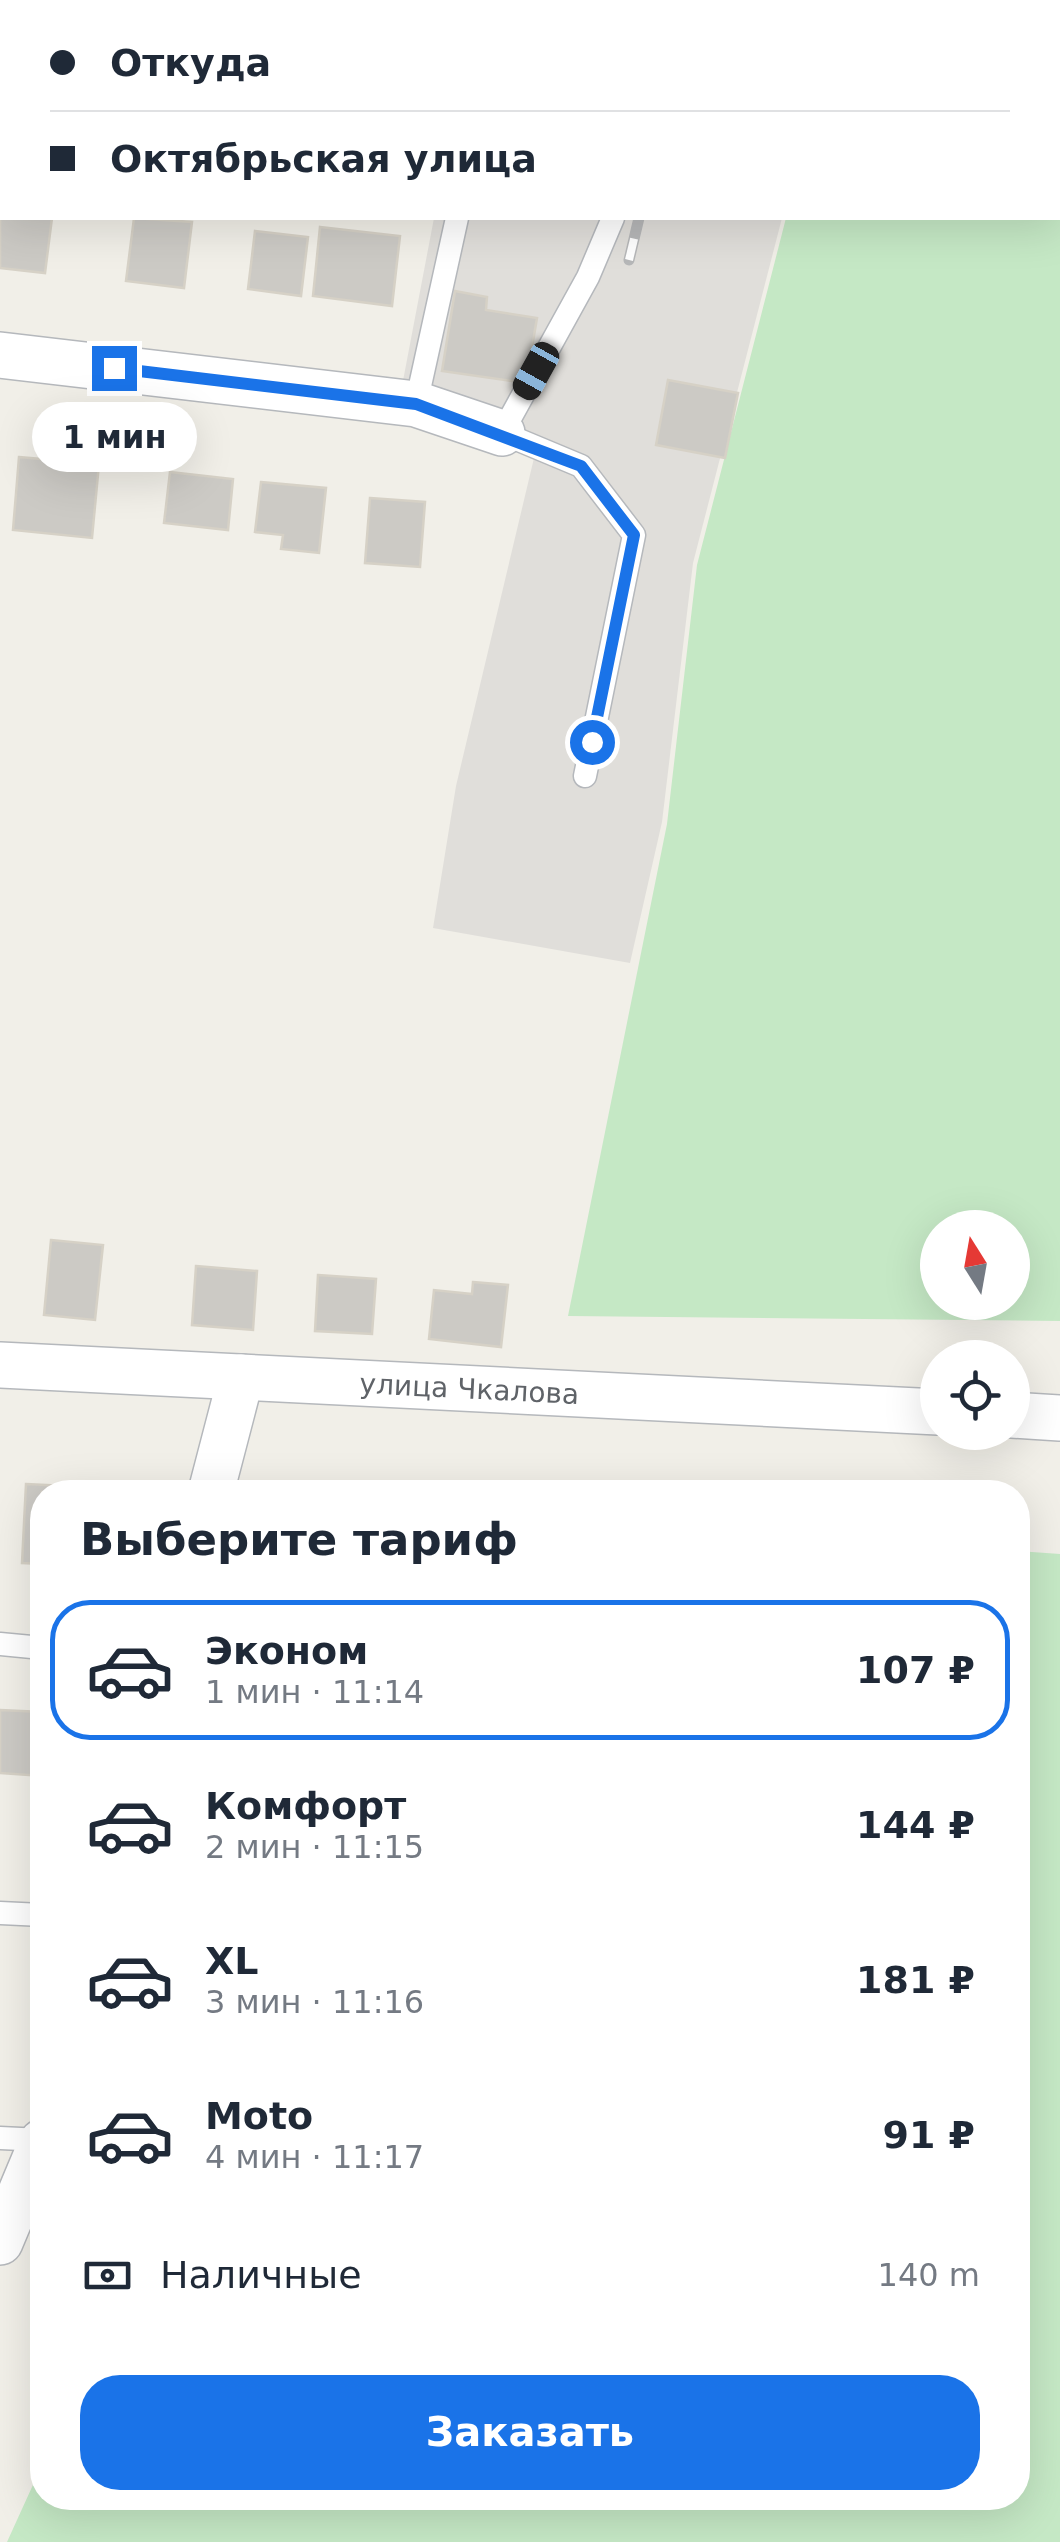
<!DOCTYPE html>
<html lang="ru">
<meta charset="utf-8">
<style>
:root{--surface:#fff;--page:#f6f6f7;--text:#1f2937;--muted:#747a83;--line:#e0e1e3;--accent:#1a73e8}
body{margin:0;font-family:"DejaVu Sans",sans-serif;background:var(--page);color:var(--text);height:100vh;display:flex;flex-direction:column;font-size:38px;white-space:nowrap}
*{box-sizing:border-box;margin:0}
p{font-size:32px;color:var(--muted)}
.icon{flex:none;width:55px;height:55px;fill:none;stroke:currentColor;stroke-width:2;stroke-linecap:round;stroke-linejoin:round}
.map{position:relative;flex:1;overflow:hidden}
.drawer{position:absolute;left:30px;top:1480px;width:1000px;height:1030px;display:flex;flex-direction:column;background:var(--surface);border-radius:40px;box-shadow:0 10px 40px #0002}
.drawer>*{flex:none}
.banner{position:absolute;left:0px;top:0px;width:1060px;height:220px;box-shadow:0 10px 40px #0002;display:grid;align-content:center;height:220px;padding:0 50px;background:var(--surface)}
.needle{width:65px;rotate:349deg}
.tools{position:absolute;left:920px;top:1210px;display:grid;gap:20px}
.tools a{display:grid;place-items:center;width:110px;height:110px;border-radius:50%;background:var(--surface);box-shadow:0 10px 40px #0002;font-size:50px}
.end{position:absolute;width:45px;height:45px;margin:-22px;border:12px solid #1a73e8;background:#fff;box-shadow:0 0 0 5px #fff}
.from{border-radius:50%}
.bubble{position:absolute;height:70px;border-radius:35px;background:var(--surface);box-shadow:0 10px 40px #0002;font-size:32px;font-weight:800;line-height:70px;text-align:center}
.car{position:absolute;width:30px;height:60px;margin:-30px -15px;border-radius:12px;box-shadow:0 0 8px 2px #0007;background:linear-gradient(#222 24%,#8ab4d8 0 40%,#222 0 76%,#8ab4d8 0 86%,#222 0)}
.banner b{display:flex;align-items:center;gap:35px;height:95px;font-size:38px}
.banner b+b{border-top:2px solid var(--line)}
.banner i{width:25px;height:25px;background:var(--text)}
ul{padding:0;list-style:none}
li{display:flex;align-items:center;gap:30px;height:140px;margin:0 20px 15px;padding:0 30px;border:5px solid transparent;border-radius:40px}
li div{flex:1}
li b{display:block;font-size:38px}
li em{font-style:normal;font-weight:800}
li.active{border-color:var(--accent)}
li>.icon{width:90px;height:90px;stroke-width:1.5}
h2{padding:0 50px;font-size:45px;line-height:120px}
.pay{display:flex;align-items:center;gap:25px;height:110px;padding:0 50px;font-size:38px}
.pay p{margin-inline-start:auto}
.action{display:flex;gap:20px;margin-top:auto;padding:20px 50px}
.action a{flex:1;height:115px;border-radius:40px;background:var(--accent);color:#fff;font-size:40px;font-weight:800;line-height:115px;text-align:center}
.map>svg:first-child{display:block}
.industrial{fill:#e0deda}
.green{fill:#c5e8c5;fill-rule:evenodd}
.building{fill:#cccac5;stroke:#d6d1c6;stroke-width:2.5}
.lines{fill:none;stroke-linecap:round;stroke-linejoin:round}
.lane-casing{stroke:#b5b8bc;stroke-width:25}
.street-casing{stroke:#b5b8bc;stroke-width:48}
.lane{stroke:#fff;stroke-width:22}
.street{stroke:#fff;stroke-width:45}
.rail-casing{stroke:#b6b7b8;stroke-width:11}
.rail{stroke:#fff;stroke-width:8;stroke-dasharray:22;stroke-linecap:butt}
.route{stroke:#1a73e8;stroke-width:12}
.labels{text-anchor:middle;dominant-baseline:central;stroke-width:9;stroke-linejoin:round;paint-order:stroke}
.street-label{font-size:28px;fill:#5f6368;stroke:#fff}
</style>
<div class="map">
<svg width="1060" height="2542" viewBox="0 0 1060 2542">
<rect width="100%" height="100%" fill="#f1efe8"/>
<g class="industrial">
<polygon points="435,0 838,0 837,2"/>
<polygon points="434,218 782,218 693,563 662,822 630,963 433,928 456,786 539,437 402,386"/>
</g>
<g class="green">
<path d="M841,0H1060V1321L568,1316L667,824L697,565L786,218H1058V2ZM938,1228H1012V1302H938Z"/>
<polygon points="1018,1551 1060,1554 1060,2542 7,2542 42,2465 42,2498 1018,2498"/>
</g>
<g class="building">
<polygon points="0,202 2,218 52,218 45,273 0,268"/>
<polygon points="134,218 192,222 184,288 126,281"/>
<polygon points="320,227 400,236 392,306 313,296"/>
<polygon points="255,231 308,237 301,296 248,289"/>
<polygon points="455,291 487,297 486,310 537,318 526,383 442,371"/>
<polygon points="668,380 738,393 725,458 656,445"/>
<polygon points="19,457 99,464 92,538 13,530"/>
<polygon points="170,472 233,479 228,530 164,523"/>
<polygon points="261,482 326,488 319,553 281,549 283,535 255,532"/>
<polygon points="370,498 425,502 420,567 365,563"/>
<polygon points="51,1240 103,1245 95,1320 44,1315"/>
<polygon points="196,1266 257,1271 253,1330 192,1325"/>
<polygon points="318,1275 376,1279 372,1334 315,1331"/>
<polygon points="473,1282 508,1285 501,1347 429,1339 434,1290 472,1294"/>
<polygon points="26,1484 126,1489 126,1492 42,1492 42,1564 22,1563"/>
<polygon points="0,1710 42,1712 42,1776 0,1773"/>
</g>
<g class="lines">
<g class="lane-casing">
<g id="lane">
<polyline points="593,2 596,0"/>
<polyline points="416,404 457,218"/>
<polyline points="585,776 634,535 581,466 502,433 588,277 613,218"/>
<polyline points="0,1644 42,1648"/>
<polyline points="0,1913 42,1915"/>
<polyline points="0,2138 42,2140"/>
</g>
</g>
<g class="street-casing">
<g id="street">
<polyline points="0,355 416,404 502,433"/>
<path id="s1" d="M0,1365L938,1412"/>
<polyline points="1012,1415 1060,1418"/>
<polyline points="211,1492 241,1377"/>
<polyline points="0,2242 42,2142"/>
</g>
</g>
<use href="#lane" class="lane"/>
<use href="#street" class="street"/>
<g class="rail-casing">
<g id="rail">
<polyline points="691,2 692,0"/>
<polyline points="629,260 639,218"/>
</g>
</g>
<use href="#rail" class="rail"/>
</g>
<g class="lines">
<polyline class="route" points="114,368 416,404 581,466 634,535 592,742"/>
</g>
<g class="labels">
<g class="street-label">
<text stroke="none"><textPath href="#s1" startOffset="470">улица Чкалова</textPath></text>
</g>
</g>
</svg>
<div class="tools">
<a><svg class="needle" viewBox="-14 -14 28 28"><path d="M0-13l5 13h-10z" fill="#e53935"/><path d="M0 13l5-13h-10z" fill="#747a83"/></svg></a>
<a><svg class="icon" aria-label="locate" viewBox="0 0 24 24"><circle cx="12" cy="12" r="6"/><path d="M12 2v4M12 18v4M2 12h4M18 12h4"/></svg></a>
</div>
<i class="end from" style="left:592px;top:742px"></i>
<i class="end" style="left:114px;top:368px"></i>
<div class="bubble" style="left:32px;top:402px;width:165px">1 мин</div>
<i class="car" style="left:536px;top:371px;rotate:209deg"></i>
<div class="banner">
<b><i class="from"></i>Откуда</b>
<b><i></i>Октябрьская улица</b>
</div>
<section class="drawer">
<h2>Выберите тариф</h2>
<ul>
<li class="active"><svg class="icon" aria-label="car" viewBox="0 0 24 24"><path d="M5 17H2v-5l4-1 3-4h7l3 4 3 1v5h-3M9 17h6M6 11h13"/><circle cx="7" cy="17" r="2"/><circle cx="17" cy="17" r="2"/></svg><div><b>Эконом</b><p>1 мин · 11:14</p></div><em>107 ₽</em></li>
<li><svg class="icon" aria-label="car" viewBox="0 0 24 24"><path d="M5 17H2v-5l4-1 3-4h7l3 4 3 1v5h-3M9 17h6M6 11h13"/><circle cx="7" cy="17" r="2"/><circle cx="17" cy="17" r="2"/></svg><div><b>Комфорт</b><p>2 мин · 11:15</p></div><em>144 ₽</em></li>
<li><svg class="icon" aria-label="car" viewBox="0 0 24 24"><path d="M5 17H2v-5l4-1 3-4h7l3 4 3 1v5h-3M9 17h6M6 11h13"/><circle cx="7" cy="17" r="2"/><circle cx="17" cy="17" r="2"/></svg><div><b>XL</b><p>3 мин · 11:16</p></div><em>181 ₽</em></li>
<li><svg class="icon" aria-label="car" viewBox="0 0 24 24"><path d="M5 17H2v-5l4-1 3-4h7l3 4 3 1v5h-3M9 17h6M6 11h13"/><circle cx="7" cy="17" r="2"/><circle cx="17" cy="17" r="2"/></svg><div><b>Moto</b><p>4 мин · 11:17</p></div><em>91 ₽</em></li>
</ul>
<div class="pay"><svg class="icon" aria-label="cash" viewBox="0 0 24 24"><path d="M3 7h18v10H3z"/><circle cx="12" cy="12" r="2"/></svg>Наличные<p>140 m</p></div>
<div class="action"><a>Заказать</a></div>
</section>
</div>
